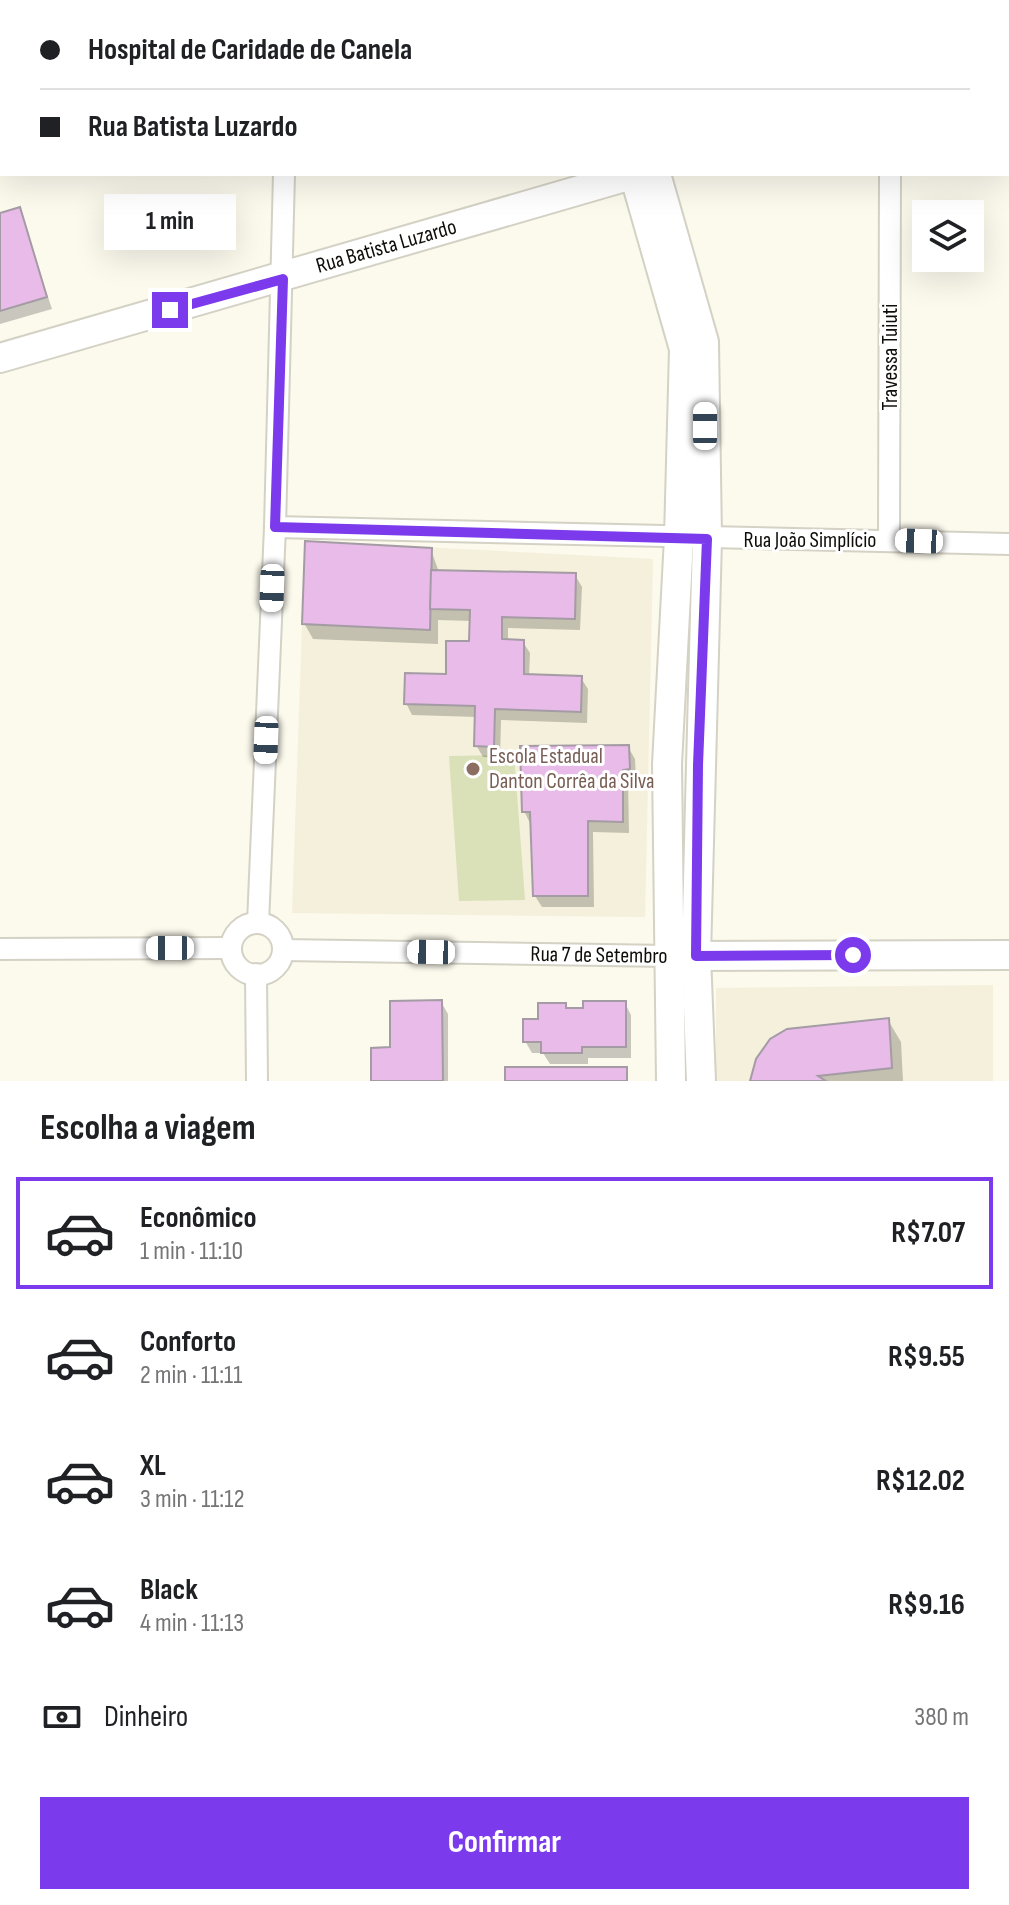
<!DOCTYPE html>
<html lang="pt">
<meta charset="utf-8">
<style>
:root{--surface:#fff;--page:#f2f2f2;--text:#202124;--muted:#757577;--line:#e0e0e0;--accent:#7c3aed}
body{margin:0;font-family:"Sofia Sans Condensed",sans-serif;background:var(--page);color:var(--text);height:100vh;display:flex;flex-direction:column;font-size:30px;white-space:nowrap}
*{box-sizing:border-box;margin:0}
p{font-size:26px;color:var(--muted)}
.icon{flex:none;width:44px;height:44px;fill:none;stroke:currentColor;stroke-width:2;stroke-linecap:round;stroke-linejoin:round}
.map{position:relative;height:1081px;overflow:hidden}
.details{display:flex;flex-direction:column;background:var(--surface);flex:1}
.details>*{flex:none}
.banner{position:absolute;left:0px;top:0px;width:1010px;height:176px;box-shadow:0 8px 32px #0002;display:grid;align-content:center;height:176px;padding:0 40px;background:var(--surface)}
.controls{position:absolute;left:912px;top:200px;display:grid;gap:16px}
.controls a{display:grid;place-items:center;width:72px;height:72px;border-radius:0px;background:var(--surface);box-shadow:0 8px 32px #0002;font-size:40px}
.end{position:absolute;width:36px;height:36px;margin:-18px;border:10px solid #7c3aed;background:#fff;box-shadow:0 0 0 4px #fff}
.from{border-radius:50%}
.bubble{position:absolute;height:56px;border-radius:0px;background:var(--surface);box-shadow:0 8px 32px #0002;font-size:26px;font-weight:700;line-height:56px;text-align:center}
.car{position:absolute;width:24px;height:48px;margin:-24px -12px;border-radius:10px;box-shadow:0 0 6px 2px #0007;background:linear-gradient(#fff 24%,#345 0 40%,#fff 0 76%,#345 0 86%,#fff 0)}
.banner b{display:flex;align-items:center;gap:28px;height:76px;font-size:30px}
.banner b+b{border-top:2px solid var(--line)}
.banner i{width:20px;height:20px;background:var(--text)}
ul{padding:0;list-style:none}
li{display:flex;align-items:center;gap:24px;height:112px;margin:0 16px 12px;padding:0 24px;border:4px solid transparent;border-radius:0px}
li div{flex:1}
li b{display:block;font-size:30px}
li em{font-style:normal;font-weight:700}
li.on{border-color:var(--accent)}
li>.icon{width:72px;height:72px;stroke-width:1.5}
h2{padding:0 40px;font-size:36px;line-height:96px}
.pay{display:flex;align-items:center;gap:20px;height:88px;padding:0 40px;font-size:30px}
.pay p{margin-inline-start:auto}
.button{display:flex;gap:16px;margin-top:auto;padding:16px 40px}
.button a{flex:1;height:92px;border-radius:0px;background:var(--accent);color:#fff;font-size:32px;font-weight:700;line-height:92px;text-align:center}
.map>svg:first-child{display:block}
.built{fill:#f4f0db}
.green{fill:#dae0b8}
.shadow{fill:#0003}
.building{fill:#e8bbe9;stroke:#a49ba4;stroke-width:2}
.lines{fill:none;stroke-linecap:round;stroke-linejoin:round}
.street-casing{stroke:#d4d1c5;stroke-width:24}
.secondary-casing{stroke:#d4d1c5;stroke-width:32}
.primary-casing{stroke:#d4d1c5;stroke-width:36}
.street{stroke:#fff;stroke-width:20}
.secondary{stroke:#fff;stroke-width:28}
.primary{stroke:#fff;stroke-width:32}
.route{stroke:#7c3aed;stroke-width:10}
.education-dot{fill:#8d6e63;stroke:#fff;stroke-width:3}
.labels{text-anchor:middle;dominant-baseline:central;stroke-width:6;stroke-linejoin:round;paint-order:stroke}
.street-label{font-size:22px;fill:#0e0d09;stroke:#fff}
.education-label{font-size:22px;fill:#785e54;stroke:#fff;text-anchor:start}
</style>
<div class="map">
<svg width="1009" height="1081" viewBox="0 0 1009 1081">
<rect width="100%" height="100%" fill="#fcf9ed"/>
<g class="built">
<polygon points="305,541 653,559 645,917 292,913"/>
<polygon points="993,985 993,1081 716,1081 716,988"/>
</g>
<polygon class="green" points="514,755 525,900 459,901 449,756"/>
<g class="shadow">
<polygon points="19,209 52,309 0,324 0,215"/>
<polygon points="431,550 439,572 575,575 582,587 580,630 508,628 508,641 523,642 530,653 529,676 581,678 588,689 587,723 501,720 500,758 483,757 476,745 477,717 412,715 406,703 447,676 471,643 472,621 438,620 438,644 313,639 304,623"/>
<polygon points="628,747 635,759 636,781 628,781 629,833 593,832 594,907 542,907 535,896 530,823 524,811"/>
<polygon points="441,1002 448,1014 448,1081 373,1081"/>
<polygon points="625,1003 631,1015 631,1058 588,1058 588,1064 550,1064 543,1053 532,1053 525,1041 540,1021 565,1005 568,1010"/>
<polygon points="888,1020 901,1042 903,1081 752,1081"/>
</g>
<g class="building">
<polygon points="20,207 47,297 0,311 0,213"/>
<polygon points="305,541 432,548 430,630 302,624"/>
<polygon points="431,570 576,573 575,619 502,617 502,639 524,640 524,674 582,676 581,712 495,709 494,747 474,746 475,706 404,704 405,673 446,674 446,641 469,641 470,610 430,609"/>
<polygon points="629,745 630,769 623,770 623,822 588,821 588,896 533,896 530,812 522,812 520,746"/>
<polygon points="442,1000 443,1081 371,1081 371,1048 390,1047 390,1001"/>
<polygon points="583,1001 626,1001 626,1047 582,1047 582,1053 541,1053 541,1042 523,1042 523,1019 538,1019 538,1003 566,1003 566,1008 583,1008"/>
<polygon points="889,1018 892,1068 818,1076 826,1081 750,1081 756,1059 770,1039 787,1029"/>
<rect x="505" y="1067" width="122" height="14"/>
</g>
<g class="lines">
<g class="street-casing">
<g id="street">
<polyline points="236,0 237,2"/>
<polyline points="275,527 1009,544"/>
<polyline points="889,541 890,174"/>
<polyline points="258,923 275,527 284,174"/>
<circle cx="257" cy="949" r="26"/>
<polyline points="0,949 231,948"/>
<path id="s1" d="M283,950L669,956"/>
<polyline points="256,974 257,1081"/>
</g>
</g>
<g class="secondary-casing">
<g id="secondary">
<polyline points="587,0 588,2"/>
<polyline points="1008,54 1009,54"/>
<polyline points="634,174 684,349 679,538 667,764 671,1081"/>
<polyline points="656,174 704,342 707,539 696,956 701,1081"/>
<path id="s2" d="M0,358L635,174"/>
<polyline points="677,956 1009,955"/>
</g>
</g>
<g class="primary-casing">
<polyline id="primary" points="0,2 2,0"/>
</g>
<use href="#street" class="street"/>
<use href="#secondary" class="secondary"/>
<use href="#primary" class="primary"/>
</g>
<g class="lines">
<polyline class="route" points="170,310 283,279 275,527 707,539 698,765 696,956 853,955"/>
</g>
<circle class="education-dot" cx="473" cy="769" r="8"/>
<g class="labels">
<g class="street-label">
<text stroke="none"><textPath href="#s2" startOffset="402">Rua Batista Luzardo</textPath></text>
<text transform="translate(890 357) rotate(-90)">Travessa Tuiuti</text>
<text x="810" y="540">Rua João Simplício</text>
<text stroke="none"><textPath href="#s1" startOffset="316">Rua 7 de Setembro</textPath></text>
</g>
<g class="education-label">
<text x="489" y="756">Escola Estadual<tspan x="489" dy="25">Danton Corrêa da Silva</tspan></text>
</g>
</g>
</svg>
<div class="controls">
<a><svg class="icon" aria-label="layers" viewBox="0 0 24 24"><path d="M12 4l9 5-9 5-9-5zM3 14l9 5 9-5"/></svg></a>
</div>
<i class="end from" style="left:853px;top:955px"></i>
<i class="end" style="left:170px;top:310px"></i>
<div class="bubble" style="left:104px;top:194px;width:132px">1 min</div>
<i class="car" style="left:705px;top:426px;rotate:0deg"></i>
<i class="car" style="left:919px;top:541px;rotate:272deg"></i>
<i class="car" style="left:272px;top:588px;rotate:182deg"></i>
<i class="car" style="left:266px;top:740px;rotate:182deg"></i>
<i class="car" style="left:170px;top:948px;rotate:270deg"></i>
<i class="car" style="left:431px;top:952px;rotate:271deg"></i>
<div class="banner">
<b><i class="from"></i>Hospital de Caridade de Canela</b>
<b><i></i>Rua Batista Luzardo</b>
</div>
</div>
<section class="details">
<h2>Escolha a viagem</h2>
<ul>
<li class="on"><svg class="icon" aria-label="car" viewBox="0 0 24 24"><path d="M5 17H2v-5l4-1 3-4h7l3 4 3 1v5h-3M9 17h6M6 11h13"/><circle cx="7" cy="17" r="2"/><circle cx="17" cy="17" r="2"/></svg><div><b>Econômico</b><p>1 min · 11:10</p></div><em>R$7.07</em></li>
<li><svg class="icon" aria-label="car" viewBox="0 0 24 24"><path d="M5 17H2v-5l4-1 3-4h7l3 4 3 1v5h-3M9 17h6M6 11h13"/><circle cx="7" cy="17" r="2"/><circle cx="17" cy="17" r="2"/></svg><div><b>Conforto</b><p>2 min · 11:11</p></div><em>R$9.55</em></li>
<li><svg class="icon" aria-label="car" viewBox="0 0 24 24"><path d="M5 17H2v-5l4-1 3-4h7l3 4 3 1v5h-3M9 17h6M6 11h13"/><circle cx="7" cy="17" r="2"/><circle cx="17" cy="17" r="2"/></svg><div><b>XL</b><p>3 min · 11:12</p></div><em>R$12.02</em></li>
<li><svg class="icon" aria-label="car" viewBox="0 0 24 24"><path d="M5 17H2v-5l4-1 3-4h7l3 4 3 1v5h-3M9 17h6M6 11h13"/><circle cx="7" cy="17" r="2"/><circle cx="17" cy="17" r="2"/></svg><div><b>Black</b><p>4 min · 11:13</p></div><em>R$9.16</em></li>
</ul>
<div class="pay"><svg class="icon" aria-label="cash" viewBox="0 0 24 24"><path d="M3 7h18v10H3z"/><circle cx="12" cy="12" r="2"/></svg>Dinheiro<p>380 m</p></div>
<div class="button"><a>Confirmar</a></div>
</section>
